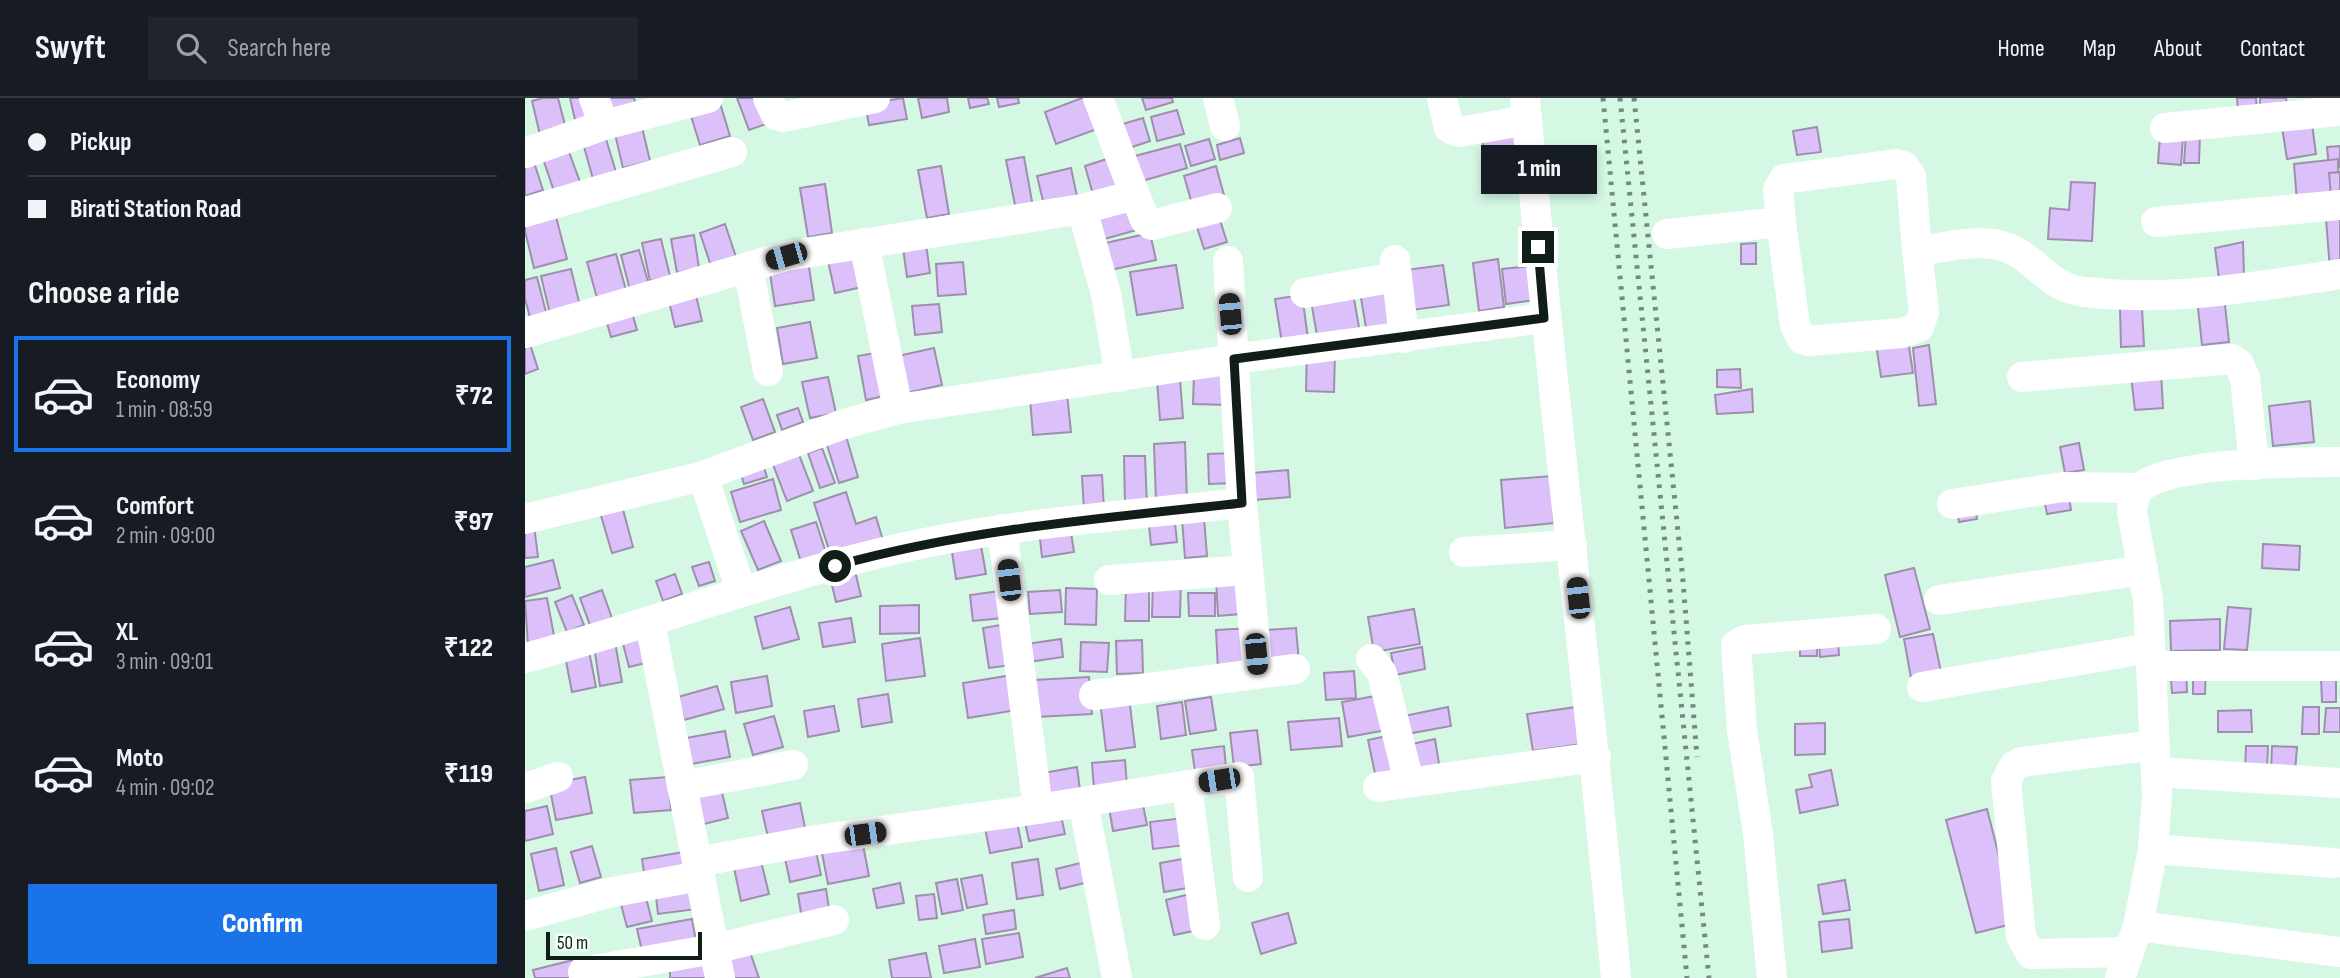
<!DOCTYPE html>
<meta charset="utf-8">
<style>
:root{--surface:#171b24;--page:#20242c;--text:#f1f3f6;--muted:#9ea1a6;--line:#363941;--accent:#1a73e8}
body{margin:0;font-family:"Sofia Sans Condensed",sans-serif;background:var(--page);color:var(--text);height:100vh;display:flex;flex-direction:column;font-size:26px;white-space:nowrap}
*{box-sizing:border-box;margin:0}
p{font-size:23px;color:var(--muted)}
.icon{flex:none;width:38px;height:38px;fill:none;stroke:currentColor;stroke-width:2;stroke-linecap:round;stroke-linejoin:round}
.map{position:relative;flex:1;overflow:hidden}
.drawer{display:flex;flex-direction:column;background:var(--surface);width:525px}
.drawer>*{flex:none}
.top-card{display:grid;align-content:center;height:154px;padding:0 28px;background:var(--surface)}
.scale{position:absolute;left:21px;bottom:18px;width:156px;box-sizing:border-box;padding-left:7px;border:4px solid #101e17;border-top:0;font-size:19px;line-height:24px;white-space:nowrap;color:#101e17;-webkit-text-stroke:5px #f6fef9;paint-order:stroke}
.end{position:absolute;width:32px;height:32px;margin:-16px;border:9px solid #101e17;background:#fff;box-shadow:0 0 0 4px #fff}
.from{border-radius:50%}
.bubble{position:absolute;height:49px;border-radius:0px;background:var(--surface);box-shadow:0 4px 10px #0003;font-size:23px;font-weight:800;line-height:49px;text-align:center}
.car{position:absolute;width:21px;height:42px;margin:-21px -10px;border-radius:9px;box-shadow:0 0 5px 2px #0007;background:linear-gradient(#222 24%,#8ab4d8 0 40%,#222 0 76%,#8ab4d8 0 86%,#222 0)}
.top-card b{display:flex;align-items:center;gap:24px;height:66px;font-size:26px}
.top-card b+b{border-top:2px solid var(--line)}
.top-card i{width:18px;height:18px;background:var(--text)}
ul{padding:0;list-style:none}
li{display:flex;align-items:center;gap:21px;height:116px;margin:0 14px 10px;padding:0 14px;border:4px solid transparent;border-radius:0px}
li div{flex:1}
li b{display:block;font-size:26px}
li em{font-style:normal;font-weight:800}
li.selected{border-color:var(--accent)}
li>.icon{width:63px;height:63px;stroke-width:1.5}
h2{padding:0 28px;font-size:32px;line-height:84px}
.action{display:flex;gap:14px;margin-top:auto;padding:14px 28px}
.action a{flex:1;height:80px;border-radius:0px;background:var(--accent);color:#fff;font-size:28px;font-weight:800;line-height:80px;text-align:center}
header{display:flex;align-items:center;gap:42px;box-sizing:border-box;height:98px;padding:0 35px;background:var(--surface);border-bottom:2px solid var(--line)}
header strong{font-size:33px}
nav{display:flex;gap:38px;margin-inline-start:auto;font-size:24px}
.search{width:490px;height:63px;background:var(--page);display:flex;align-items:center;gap:18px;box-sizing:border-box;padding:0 24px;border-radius:0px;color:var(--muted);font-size:26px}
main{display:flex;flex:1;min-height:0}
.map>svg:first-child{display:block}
.building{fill:#dcc0f9;stroke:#9e8fad;stroke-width:2}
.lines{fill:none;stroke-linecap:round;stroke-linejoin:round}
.minor{stroke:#fff;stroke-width:30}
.rail{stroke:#728b7e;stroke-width:5;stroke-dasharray:3.5 7;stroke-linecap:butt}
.route{stroke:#101e17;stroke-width:9}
</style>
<header>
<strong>Swyft</strong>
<div class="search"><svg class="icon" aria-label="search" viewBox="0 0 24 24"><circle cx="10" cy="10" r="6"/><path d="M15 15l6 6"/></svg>Search here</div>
<nav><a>Home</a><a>Map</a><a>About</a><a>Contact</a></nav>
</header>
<main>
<section class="drawer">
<div class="top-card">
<b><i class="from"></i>Pickup</b>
<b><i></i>Birati Station Road</b>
</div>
<h2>Choose a ride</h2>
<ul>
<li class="selected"><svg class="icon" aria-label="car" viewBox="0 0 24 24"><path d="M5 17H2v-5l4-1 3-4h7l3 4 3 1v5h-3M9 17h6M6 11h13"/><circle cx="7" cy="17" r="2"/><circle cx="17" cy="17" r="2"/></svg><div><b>Economy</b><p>1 min · 08:59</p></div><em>₹72</em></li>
<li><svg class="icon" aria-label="car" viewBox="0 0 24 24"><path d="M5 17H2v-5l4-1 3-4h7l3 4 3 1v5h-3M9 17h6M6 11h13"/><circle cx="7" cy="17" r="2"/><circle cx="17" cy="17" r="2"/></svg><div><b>Comfort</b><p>2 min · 09:00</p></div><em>₹97</em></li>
<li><svg class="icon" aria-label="car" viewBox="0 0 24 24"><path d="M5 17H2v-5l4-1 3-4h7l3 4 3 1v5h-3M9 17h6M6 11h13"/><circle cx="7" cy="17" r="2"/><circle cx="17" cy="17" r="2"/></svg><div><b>XL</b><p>3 min · 09:01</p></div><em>₹122</em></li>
<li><svg class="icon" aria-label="car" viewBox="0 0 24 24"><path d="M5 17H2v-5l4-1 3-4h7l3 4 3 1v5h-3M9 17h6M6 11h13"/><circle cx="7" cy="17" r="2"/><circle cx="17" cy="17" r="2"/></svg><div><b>Moto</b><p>4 min · 09:02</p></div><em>₹119</em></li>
</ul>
<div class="action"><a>Confirm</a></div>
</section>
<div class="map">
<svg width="1815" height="880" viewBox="0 0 1815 880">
<rect width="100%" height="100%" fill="#d4f8e4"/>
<g class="building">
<polygon points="18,0 33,0 41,31 15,37 7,3"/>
<polygon points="45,0 64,0 70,21 51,26"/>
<polygon points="78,0 109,0 112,11 83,19"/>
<polygon points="212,0 238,0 247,24 224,32"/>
<polygon points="378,0 382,21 344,27 340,6"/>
<polygon points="393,0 422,0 424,14 397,20"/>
<polygon points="443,0 462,0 464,6 445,10"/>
<polygon points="472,0 493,0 494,5 474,9"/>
<polygon points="557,0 564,0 575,30 531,46 520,14"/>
<polygon points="617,0 647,0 648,4 621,12"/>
<polygon points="1712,0 1731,0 1732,12 1713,13"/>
<polygon points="1735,0 1761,0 1762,7 1735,10"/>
<polygon points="195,5 205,38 175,47 165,15"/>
<polygon points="652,12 659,36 632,43 626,19"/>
<polygon points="1786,19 1791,56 1762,61 1756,23"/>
<polygon points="618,20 625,43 598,52 591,28"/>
<polygon points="991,25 996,48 960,56 955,33"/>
<polygon points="117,29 125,63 98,70 90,36"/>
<polygon points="1292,29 1296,54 1272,57 1268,33"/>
<polygon points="1661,35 1675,36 1674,65 1659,65"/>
<polygon points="80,38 91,74 68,81 58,45"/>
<polygon points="1635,38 1658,39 1656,67 1633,65"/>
<polygon points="715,40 719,55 695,62 692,47"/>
<polygon points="684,41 690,61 666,68 660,48"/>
<polygon points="41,46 55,84 29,93 16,55"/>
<polygon points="655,46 662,70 617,83 610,58"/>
<polygon points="1815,48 1815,69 1804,70 1802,49"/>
<polygon points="6,55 18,92 0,98 0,57"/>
<polygon points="993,55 997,76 961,84 957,62"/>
<polygon points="499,59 508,109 491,112 481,62"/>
<polygon points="588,59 597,92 569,100 560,68"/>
<polygon points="1813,61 1814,111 1773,117 1769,66"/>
<polygon points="416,68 424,116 402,120 393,72"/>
<polygon points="691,68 699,97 667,106 659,78"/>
<polygon points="546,70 552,98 519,107 512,78"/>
<polygon points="1815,74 1815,97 1806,98 1804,75"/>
<polygon points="1546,84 1570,85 1567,143 1523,141 1525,110 1544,112"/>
<polygon points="300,86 307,135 283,139 275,90"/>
<polygon points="608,105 615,131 569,144 562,118"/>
<polygon points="29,111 42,161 9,170 0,133 0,119"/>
<polygon points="694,119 702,144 679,151 671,126"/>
<polygon points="1815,120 1815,170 1805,171 1801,121"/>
<polygon points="200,126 211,159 186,168 175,135"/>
<polygon points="625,135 631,162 581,173 576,146"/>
<polygon points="169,137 174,170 152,175 146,141"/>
<polygon points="400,139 405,175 382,179 377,143"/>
<polygon points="136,141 145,178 125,183 117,145"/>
<polygon points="1718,144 1719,178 1694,181 1690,150"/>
<polygon points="1231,145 1231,166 1216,166 1216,146"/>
<polygon points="114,152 124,187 105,192 96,157"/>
<polygon points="91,156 101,192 72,200 62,164"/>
<polygon points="335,156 342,188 310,195 303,163"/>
<polygon points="973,161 979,209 954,213 948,165"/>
<polygon points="283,163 289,202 250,208 244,169"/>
<polygon points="438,164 441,196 413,198 411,166"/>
<polygon points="651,167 658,210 612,217 605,174"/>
<polygon points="918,167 924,207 887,212 881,172"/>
<polygon points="1006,168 1010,202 981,206 977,171"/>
<polygon points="46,171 56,212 26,220 16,178"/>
<polygon points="12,179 22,218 6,223 0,201 0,182"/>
<polygon points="827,189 836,241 794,249 785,197"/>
<polygon points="862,192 871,237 843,242 835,194"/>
<polygon points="170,193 177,223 150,229 143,199"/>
<polygon points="777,197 783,240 757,245 750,201"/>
<polygon points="1699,198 1704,244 1677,247 1672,201"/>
<polygon points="414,206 417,234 390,237 387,208"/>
<polygon points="1617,210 1619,248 1596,249 1595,211"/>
<polygon points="106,211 112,232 86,239 80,218"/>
<polygon points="285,224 292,260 258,266 252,230"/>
<polygon points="3,240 13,271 0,276 0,242"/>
<polygon points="1383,242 1388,275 1356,279 1351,246"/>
<polygon points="1404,247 1411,306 1394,308 1388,250"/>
<polygon points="409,250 417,287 381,295 373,258"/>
<polygon points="782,253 810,254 809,294 781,293"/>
<polygon points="356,254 364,297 341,302 333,258"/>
<polygon points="1215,271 1216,290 1192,289 1192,272"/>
<polygon points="1636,274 1638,310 1610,312 1606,278"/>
<polygon points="669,275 703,276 703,307 668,306"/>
<polygon points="303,279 311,315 285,320 277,284"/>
<polygon points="655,281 658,320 635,322 632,282"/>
<polygon points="1227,291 1228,314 1192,316 1190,297"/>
<polygon points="542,296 546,334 508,337 505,300"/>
<polygon points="238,301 250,334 228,342 216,309"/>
<polygon points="1785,303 1789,344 1748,348 1744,308"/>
<polygon points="273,310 278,324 257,332 252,317"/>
<polygon points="321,338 333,379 314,385 301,344"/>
<polygon points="660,344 662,403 631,404 629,346"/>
<polygon points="1554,345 1559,372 1540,375 1535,349"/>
<polygon points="297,350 310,385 295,390 283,355"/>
<polygon points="273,354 288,393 262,403 247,364"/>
<polygon points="709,355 710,385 684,386 683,356"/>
<polygon points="599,358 620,358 622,408 600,408"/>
<polygon points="236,360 242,379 219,386 213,367"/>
<polygon points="763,372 765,399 730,402 728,375"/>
<polygon points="577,377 579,411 559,412 557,378"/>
<polygon points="1026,378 1029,425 980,430 976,382"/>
<polygon points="248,381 256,412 215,424 206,394"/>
<polygon points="1543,392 1546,412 1522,416 1518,396"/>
<polygon points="321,394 331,426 351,419 358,442 305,455 289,405"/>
<polygon points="96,404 108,449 87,455 74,411"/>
<polygon points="1450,406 1452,421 1434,424 1431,409"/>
<polygon points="649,415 652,444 626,447 623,418"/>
<polygon points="679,420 682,458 660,460 657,421"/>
<polygon points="239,423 256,463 233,472 216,433"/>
<polygon points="291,424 301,455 276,464 266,432"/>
<polygon points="9,427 13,459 0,460 0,428"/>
<polygon points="545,428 549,454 517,459 514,432"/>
<polygon points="455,442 461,476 431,481 426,447"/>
<polygon points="1738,446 1775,448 1774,472 1737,470"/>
<polygon points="28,462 35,490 0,499 0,469"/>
<polygon points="184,464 190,483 174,488 167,469"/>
<polygon points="1389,470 1405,531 1375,539 1360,477"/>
<polygon points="330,473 336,498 311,504 305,479"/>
<polygon points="150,476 157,496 138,503 131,483"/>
<polygon points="714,479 716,516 693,518 691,481"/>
<polygon points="628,481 656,481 655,519 627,519"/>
<polygon points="601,487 624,487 624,523 600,523"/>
<polygon points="541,490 572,491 571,527 540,526"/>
<polygon points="77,492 88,523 66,530 55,500"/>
<polygon points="535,492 537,514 505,516 503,494"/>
<polygon points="475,493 478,520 448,523 445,497"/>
<polygon points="663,495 690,495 690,518 664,518"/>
<polygon points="47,497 59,527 42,534 30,504"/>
<polygon points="22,500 30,543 3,548 0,503"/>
<polygon points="394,507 394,535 355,536 355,508"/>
<polygon points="265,509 274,541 238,551 230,519"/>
<polygon points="1703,509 1726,511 1722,552 1699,551"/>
<polygon points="889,511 895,546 849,554 843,519"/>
<polygon points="326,520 330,544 298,549 294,525"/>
<polygon points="1695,521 1695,552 1646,553 1645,523"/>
<polygon points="482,526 487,567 464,570 458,530"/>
<polygon points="727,530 729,570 693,572 691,532"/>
<polygon points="771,530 774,564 743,566 741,532"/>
<polygon points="122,536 129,563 104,569 97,542"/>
<polygon points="1408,536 1416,574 1386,580 1379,541"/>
<polygon points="395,540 400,578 361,583 357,546"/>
<polygon points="536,541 538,559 503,564 501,546"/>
<polygon points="1313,541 1314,557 1295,559 1294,542"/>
<polygon points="617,542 618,575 592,576 591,543"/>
<polygon points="1292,542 1292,558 1275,558 1275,543"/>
<polygon points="90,544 97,584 75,588 69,548"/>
<polygon points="556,544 584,545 582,574 555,573"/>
<polygon points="63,548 71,589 47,594 39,553"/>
<polygon points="897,549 900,571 870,577 866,555"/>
<polygon points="1661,568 1662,594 1647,595 1645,569"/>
<polygon points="1668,570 1681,571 1680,596 1668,596"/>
<polygon points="829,573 831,600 801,602 799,575"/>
<polygon points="487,577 492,612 443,620 438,585"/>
<polygon points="242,578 247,608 211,615 206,584"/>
<polygon points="564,579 567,616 511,619 509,582"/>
<polygon points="1796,580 1811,580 1811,604 1797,604"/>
<polygon points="192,588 199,611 159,622 153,599"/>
<polygon points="363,596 367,624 337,629 333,601"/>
<polygon points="856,597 862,632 823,639 817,604"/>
<polygon points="604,599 610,649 581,653 575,603"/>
<polygon points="686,599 691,632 665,636 660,603"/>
<polygon points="657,604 661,637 636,641 632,608"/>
<polygon points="309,608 314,633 283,639 279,613"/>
<polygon points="1058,608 1063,645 1008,653 1002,616"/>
<polygon points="923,609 926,628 882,636 879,618"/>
<polygon points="1778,609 1794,609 1794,636 1777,636"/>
<polygon points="1801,610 1815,610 1815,634 1799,634"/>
<polygon points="1726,612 1727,634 1693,634 1693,613"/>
<polygon points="249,618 258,649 228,657 219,626"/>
<polygon points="814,620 817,648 766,652 763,624"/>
<polygon points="1300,625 1300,656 1270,657 1270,626"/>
<polygon points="732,632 736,666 709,669 705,635"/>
<polygon points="200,633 205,659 166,666 161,640"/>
<polygon points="871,636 880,679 852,685 843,642"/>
<polygon points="910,641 915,672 888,677 882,647"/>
<polygon points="699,648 701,670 670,674 667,652"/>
<polygon points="1721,648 1743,648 1742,673 1720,672"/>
<polygon points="1747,648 1772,649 1770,674 1746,673"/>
<polygon points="600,662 602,688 569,691 567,665"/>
<polygon points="552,669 555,692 521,698 518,675"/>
<polygon points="1306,672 1313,707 1275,715 1271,692 1287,689 1284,677"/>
<polygon points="60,679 67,715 31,722 24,686"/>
<polygon points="143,679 146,712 109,715 105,682"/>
<polygon points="196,690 203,720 171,728 164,697"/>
<polygon points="616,697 622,727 588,733 583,704"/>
<polygon points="275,705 282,740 245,748 237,713"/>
<polygon points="22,708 28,736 0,743 0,713"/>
<polygon points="1462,711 1491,825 1451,835 1421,722"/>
<polygon points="535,713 540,736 504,743 499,720"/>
<polygon points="491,719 497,749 465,755 459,725"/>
<polygon points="658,720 661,747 628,751 625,724"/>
<polygon points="337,742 344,778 303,786 296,750"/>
<polygon points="67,748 76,779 55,785 46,754"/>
<polygon points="290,749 296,777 265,784 259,756"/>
<polygon points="31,750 39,787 14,793 6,756"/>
<polygon points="159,754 162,775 120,782 117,761"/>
<polygon points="235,759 244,796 216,803 208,765"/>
<polygon points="669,759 674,788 639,794 635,765"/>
<polygon points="513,761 518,797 492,801 487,765"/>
<polygon points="568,762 572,782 535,791 531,771"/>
<polygon points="457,777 462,806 442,810 436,781"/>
<polygon points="432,781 438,812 417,816 411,785"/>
<polygon points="1320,782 1325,812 1298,816 1293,787"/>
<polygon points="375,785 379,805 352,810 348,791"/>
<polygon points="301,791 305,817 277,821 273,796"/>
<polygon points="119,792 127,823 102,829 94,799"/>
<polygon points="170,793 172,811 133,816 131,798"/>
<polygon points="669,795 678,831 649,837 641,802"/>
<polygon points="409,796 412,820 394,822 391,798"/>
<polygon points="489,812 491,831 461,836 458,817"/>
<polygon points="763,815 771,845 736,856 727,825"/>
<polygon points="167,821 171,843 117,853 112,831"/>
<polygon points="1324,821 1327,850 1297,854 1294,824"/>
<polygon points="494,835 498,859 461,866 457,841"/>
<polygon points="450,841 455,869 419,875 414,848"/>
<polygon points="224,851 234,880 201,880 195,861"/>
<polygon points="401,855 406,880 367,880 364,862"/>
<polygon points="48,862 53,880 10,880 8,872"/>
<polygon points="183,866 183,880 145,880 145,869"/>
<polygon points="542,870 545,880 510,880"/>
</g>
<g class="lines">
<g class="minor">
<polyline points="69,0 79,27"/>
<polyline points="243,0 251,17 258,19 350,0"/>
<polyline points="693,0 700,28"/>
<polyline points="917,0 924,30 934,34 1002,22"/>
<path d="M1000,0C1026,294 1064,586 1091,880"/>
<polyline points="1640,30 1815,13"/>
<polyline points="0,55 79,27 183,0"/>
<polyline points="610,97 620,122 627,127 692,110"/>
<polyline points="557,111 610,97 573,0"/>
<polyline points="0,114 207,54"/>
<polyline points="1256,124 1270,227 1277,241 1284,243 1377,235 1394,229 1399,214 1392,153"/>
<polyline points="1631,124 1815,107"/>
<path d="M1142,136L1256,124L1253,92L1259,81L1371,66L1379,68L1386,78L1392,153C1419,150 1457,139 1483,150C1512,161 1523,190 1560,194C1646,204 1730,189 1815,176"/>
<polyline points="339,145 373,311"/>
<polyline points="870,162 879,240"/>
<polyline points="223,169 243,273"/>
<polyline points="780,195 871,179"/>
<polyline points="0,235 261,158 557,111 581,196 595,279"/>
<polyline points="1497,279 1707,261 1714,266 1720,280 1729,367"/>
<polyline points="178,378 216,493"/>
<polyline points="717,405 733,576"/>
<polyline points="1427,406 1538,389 1615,390"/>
<polyline points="0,421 178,378 316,327 373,311 709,261 1019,220"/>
<polyline points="477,431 513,711 714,679 723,779"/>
<polyline points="939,454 1047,447"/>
<polyline points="584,482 723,472"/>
<polyline points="1414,502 1618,472"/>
<polyline points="125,525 195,880"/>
<path d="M0,560C120,528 235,484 355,455C474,426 596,418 717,405L703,163"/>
<polyline points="846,561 857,575 884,684"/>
<polyline points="1626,568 1815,568"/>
<polyline points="1397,589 1625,550"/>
<polyline points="569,597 770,571"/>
<polyline points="1631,674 1815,685"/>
<polyline points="662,687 680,827"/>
<polyline points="157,688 268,667"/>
<polyline points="853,689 1071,659"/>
<polyline points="0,690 33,679"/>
<polyline points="558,704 592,880"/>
<polyline points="1628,751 1809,765"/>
<polyline points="172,764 291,742 513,711"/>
<polyline points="0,818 83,795 175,778"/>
<polyline points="1613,828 1815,854"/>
<polyline points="1604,854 1506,856 1496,838 1481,683 1489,668 1497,664 1630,647"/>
<polyline points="58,874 189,851 309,822"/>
<polyline points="1247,880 1233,736 1217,632 1211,547 1220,542 1351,531"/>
<path d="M1595,880L1613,828L1628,751L1632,698L1623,501L1607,414C1608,405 1609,396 1616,389C1646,364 1774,364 1815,364"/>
</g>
<g class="rail">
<polyline points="1078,0 1162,880"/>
<polyline points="1095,0 1184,880"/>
<polyline points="1109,0 1158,483 1172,659"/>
</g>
</g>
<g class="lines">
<path class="route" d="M310,468C443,431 580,420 717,405L709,261L1019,220L1013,149"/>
</g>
</svg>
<div class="scale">50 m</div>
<i class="end from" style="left:310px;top:468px"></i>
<i class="end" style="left:1013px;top:149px"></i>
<div class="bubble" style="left:956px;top:47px;width:116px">1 min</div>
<i class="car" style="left:261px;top:158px;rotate:254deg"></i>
<i class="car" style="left:705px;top:216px;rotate:355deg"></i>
<i class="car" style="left:484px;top:482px;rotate:353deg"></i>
<i class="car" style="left:1053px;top:500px;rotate:354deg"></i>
<i class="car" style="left:731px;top:556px;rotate:175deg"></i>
<i class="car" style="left:694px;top:682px;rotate:261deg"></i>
<i class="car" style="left:340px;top:736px;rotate:82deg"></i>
</div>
</main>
